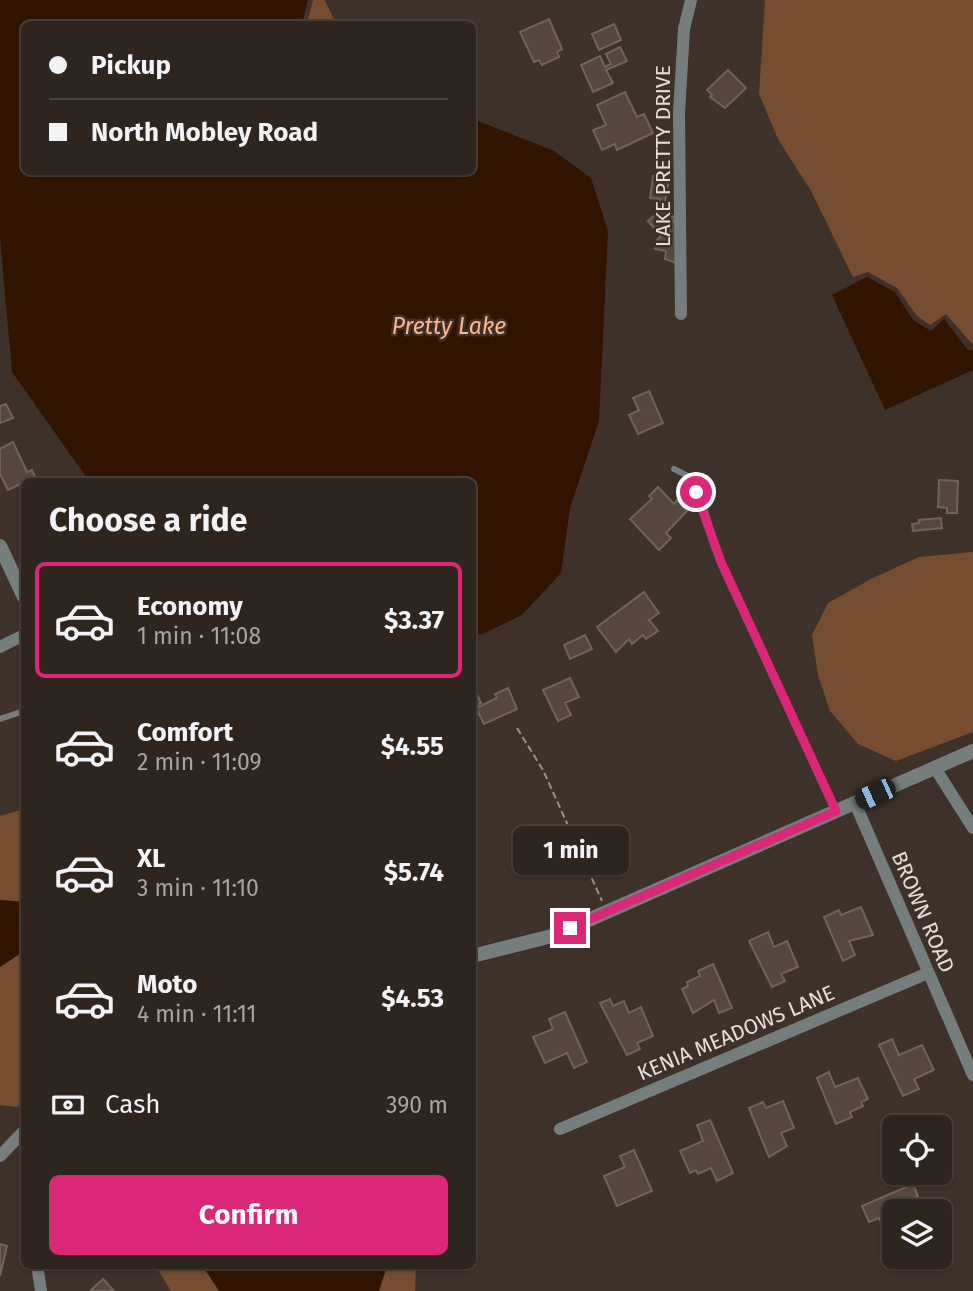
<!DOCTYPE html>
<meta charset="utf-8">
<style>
:root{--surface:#2e251f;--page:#3a312c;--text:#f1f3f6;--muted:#a7a5a4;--line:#49423d;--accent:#db2777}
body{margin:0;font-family:"Fira Sans",sans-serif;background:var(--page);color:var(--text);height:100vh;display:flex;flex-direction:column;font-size:26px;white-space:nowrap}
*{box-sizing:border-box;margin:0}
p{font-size:23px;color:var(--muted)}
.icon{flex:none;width:38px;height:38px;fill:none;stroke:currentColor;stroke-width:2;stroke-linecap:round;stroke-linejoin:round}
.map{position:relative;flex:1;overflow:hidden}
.drawer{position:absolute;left:21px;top:478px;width:455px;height:791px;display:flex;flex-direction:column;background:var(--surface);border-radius:10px;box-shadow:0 2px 5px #0004,0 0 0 2px var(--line)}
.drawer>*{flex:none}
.banner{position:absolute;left:21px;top:21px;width:455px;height:154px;border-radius:10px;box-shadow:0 2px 5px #0004,0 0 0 2px var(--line);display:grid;align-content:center;height:154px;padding:0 28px;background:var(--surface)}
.controls{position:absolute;left:882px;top:1115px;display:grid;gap:14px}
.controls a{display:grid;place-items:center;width:70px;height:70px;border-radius:10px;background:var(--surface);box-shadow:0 2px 5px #0004,0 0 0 2px var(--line);font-size:35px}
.end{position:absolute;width:32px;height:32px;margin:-16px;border:9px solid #db2777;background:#fff;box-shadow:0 0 0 4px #fff}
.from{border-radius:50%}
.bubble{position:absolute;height:49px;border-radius:10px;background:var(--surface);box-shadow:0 2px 5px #0004,0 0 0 2px var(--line);font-size:23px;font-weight:700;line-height:49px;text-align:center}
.car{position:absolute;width:21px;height:42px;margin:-21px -10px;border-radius:9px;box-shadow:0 0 5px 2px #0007;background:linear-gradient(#222 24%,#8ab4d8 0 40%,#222 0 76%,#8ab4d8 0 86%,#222 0)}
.banner b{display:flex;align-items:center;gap:24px;height:66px;font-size:26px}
.banner b+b{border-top:2px solid var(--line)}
.banner i{width:18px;height:18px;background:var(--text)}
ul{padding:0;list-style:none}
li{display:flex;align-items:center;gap:21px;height:116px;margin:0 14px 10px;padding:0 14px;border:4px solid transparent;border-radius:10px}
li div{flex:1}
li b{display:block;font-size:26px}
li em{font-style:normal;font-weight:700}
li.selected{border-color:var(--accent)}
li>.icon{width:63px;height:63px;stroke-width:1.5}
h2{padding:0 28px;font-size:32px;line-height:84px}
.pay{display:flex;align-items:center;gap:18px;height:77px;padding:0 28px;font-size:26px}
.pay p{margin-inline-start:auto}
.action{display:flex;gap:14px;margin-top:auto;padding:14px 28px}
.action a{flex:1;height:80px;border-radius:10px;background:var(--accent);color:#fff;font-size:28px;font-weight:700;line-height:80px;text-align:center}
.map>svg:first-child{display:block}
.green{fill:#764d30}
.water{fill:#311400}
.building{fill:#56483f;stroke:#72645a;stroke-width:2}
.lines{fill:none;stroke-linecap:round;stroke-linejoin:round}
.path{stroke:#9b908a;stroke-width:2;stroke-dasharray:7 3.5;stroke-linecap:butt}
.service{stroke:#757e7d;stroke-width:6}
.minor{stroke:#757e7d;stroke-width:12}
.tertiary{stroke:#757e7d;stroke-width:14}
.route{stroke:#db2777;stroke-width:9}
.labels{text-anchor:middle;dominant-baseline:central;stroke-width:5;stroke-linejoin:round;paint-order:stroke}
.street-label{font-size:21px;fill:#e8dfda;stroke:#3e3129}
.water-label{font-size:23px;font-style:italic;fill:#fcb687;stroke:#3e3129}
</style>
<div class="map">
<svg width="973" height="1291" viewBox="0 0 973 1291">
<rect width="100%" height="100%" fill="#3e3129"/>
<g class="green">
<polygon points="313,0 325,0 336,24 307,24"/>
<polygon points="765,0 973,0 973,345 946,314 930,325 917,316 897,288 868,272 853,277 811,191 778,139 759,94"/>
<polygon points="973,552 973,732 896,761 858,744 830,711 818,675 812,635 828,603 873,578 919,557"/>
<polygon points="24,805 24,902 0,900 0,816 21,810"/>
<polygon points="24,951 24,1104 16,1107 0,1105 0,967"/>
<polygon points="155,1265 416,1265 415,1291 171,1291"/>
</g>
<g class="water">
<polygon points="0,0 308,0 302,24 24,24 24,172 472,172 473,119 554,151 591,178 608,231 599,421 570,508 561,573 522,615 483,634 473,635 472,481 89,481 12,372 0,238"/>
<polygon points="867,277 895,292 913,320 931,331 944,319 968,350 973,350 973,370 885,410 832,295"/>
<polygon points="0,900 24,902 24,951 0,967"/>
<polygon points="202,1265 383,1265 385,1272 379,1291 219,1291"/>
</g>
<g class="building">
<polygon points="549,19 562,49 557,52 559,57 542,65 539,60 534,62 520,32"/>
<polygon points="614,24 621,40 599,50 592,34"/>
<polygon points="620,47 627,61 606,70 613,83 593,92 581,65 600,56 605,67 611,64 606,54"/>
<polygon points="728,70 746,88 725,108 710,97 712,95 707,90"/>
<polygon points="625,92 637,117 644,114 653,133 617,150 615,144 602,150 593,130 606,125 597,105"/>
<polygon points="653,176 669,179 664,206 674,218 673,222 681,223 676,263 665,259 666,251 655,249 657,240 661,236 648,221 657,213 660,199 650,198"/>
<polygon points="649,391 663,423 638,434 629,415 639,410 633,398"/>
<polygon points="6,404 13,418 0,423 0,406"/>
<polygon points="13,442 27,472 32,470 35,477 8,490 0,474 0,449"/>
<polygon points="939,480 958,481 957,513 947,513 947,508 938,507"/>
<polygon points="658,487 674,504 677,500 687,511 666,533 671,538 659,550 630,519 652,499 649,496"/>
<polygon points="941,518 942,528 913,531 912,524 919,523 919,520"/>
<polygon points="644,592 659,613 649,620 658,631 646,639 643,635 632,644 629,639 616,652 597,627"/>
<polygon points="585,635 592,649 570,659 564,645"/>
<polygon points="570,678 579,697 565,703 571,715 558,721 543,690"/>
<polygon points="508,688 517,709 484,724 476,708 497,698 495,694"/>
<polygon points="475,690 481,703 472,707 472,691"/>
<polygon points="861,907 873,935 849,941 855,955 843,961 824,917 839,910 841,915"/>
<polygon points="768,932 774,947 787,941 798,967 781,974 785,981 772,987 749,941"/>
<polygon points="713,964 732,1008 719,1013 714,1000 693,1013 682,989 688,986 687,982 700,976 698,971"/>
<polygon points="610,999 613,1006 624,1001 629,1013 641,1007 653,1036 637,1043 640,1049 627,1055 600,1003"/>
<polygon points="565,1012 587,1062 574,1068 567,1053 545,1063 533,1037 553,1029 549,1019"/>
<polygon points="892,1039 899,1055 922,1045 934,1070 914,1079 919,1089 903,1096 879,1045"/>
<polygon points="829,1072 835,1087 858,1078 868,1099 861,1102 863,1106 850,1112 852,1117 836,1124 817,1078"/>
<polygon points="783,1101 794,1128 781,1133 787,1146 769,1157 749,1108 763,1102 766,1108"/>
<polygon points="710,1120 733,1173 717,1181 711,1168 698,1174 696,1170 690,1173 680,1151 703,1141 697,1125"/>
<polygon points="634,1150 652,1191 617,1206 604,1176 625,1167 620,1156"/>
<polygon points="913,1184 918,1196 902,1203 906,1211 894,1211 894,1235 888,1238 879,1218 869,1222 862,1206"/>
<polygon points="0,1244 7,1246 0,1276"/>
<polygon points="103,1279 114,1291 90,1291"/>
</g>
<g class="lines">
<polyline class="path" points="517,728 543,770 602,901"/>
<g class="service">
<polyline points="674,469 688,476 704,508 721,562 835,809"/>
<polyline points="0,719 24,711"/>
</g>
<g class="minor">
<polyline points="681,314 679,113 684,29 691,0"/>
<polyline points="0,647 24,635"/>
<polyline points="935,768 973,828"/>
<polyline points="855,803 973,1075"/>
<polyline points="560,1129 928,973"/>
<polyline points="0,1156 24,1131"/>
<polyline points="37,1265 41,1291"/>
</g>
<g class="tertiary">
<polyline points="0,546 24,597"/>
<polyline points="472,956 552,936 973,751"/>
</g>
</g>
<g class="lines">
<polyline class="route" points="570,928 836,811 721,562 696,492"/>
</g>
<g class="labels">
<g class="street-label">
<text transform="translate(663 156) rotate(-90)">LAKE PRETTY DRIVE</text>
<text transform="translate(923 912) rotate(67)">BROWN ROAD</text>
<text transform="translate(736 1033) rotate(-23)">KENIA MEADOWS LANE</text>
</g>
<g class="water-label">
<text x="449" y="326">Pretty Lake</text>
</g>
</g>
</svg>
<div class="controls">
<a><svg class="icon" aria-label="locate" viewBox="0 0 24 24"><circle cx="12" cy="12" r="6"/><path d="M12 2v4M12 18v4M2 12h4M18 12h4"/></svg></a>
<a><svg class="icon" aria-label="layers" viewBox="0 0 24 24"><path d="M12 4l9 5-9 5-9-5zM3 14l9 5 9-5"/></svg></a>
</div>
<i class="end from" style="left:696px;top:492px"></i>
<i class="end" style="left:570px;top:928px"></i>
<div class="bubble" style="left:513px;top:826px;width:116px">1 min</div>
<i class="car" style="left:875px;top:794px;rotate:246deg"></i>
<div class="banner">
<b><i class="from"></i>Pickup</b>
<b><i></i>North Mobley Road</b>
</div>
<section class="drawer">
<h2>Choose a ride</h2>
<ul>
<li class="selected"><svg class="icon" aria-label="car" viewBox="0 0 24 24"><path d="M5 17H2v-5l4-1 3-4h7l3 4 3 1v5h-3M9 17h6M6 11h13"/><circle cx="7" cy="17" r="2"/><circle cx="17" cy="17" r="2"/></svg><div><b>Economy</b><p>1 min · 11:08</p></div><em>$3.37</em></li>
<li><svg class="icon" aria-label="car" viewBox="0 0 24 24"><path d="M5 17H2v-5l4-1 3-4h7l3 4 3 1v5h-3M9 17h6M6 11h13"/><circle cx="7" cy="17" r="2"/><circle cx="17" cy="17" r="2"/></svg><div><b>Comfort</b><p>2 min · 11:09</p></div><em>$4.55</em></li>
<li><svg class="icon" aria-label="car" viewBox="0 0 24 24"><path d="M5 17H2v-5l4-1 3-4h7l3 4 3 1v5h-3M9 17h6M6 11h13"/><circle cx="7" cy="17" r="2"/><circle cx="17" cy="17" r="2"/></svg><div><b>XL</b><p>3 min · 11:10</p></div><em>$5.74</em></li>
<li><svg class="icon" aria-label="car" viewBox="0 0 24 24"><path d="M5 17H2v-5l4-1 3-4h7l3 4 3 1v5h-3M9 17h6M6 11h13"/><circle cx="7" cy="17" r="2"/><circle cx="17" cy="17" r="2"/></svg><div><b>Moto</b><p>4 min · 11:11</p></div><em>$4.53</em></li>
</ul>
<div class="pay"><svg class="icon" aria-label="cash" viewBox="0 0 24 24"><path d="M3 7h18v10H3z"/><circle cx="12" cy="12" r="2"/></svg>Cash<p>390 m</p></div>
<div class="action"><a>Confirm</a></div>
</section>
</div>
